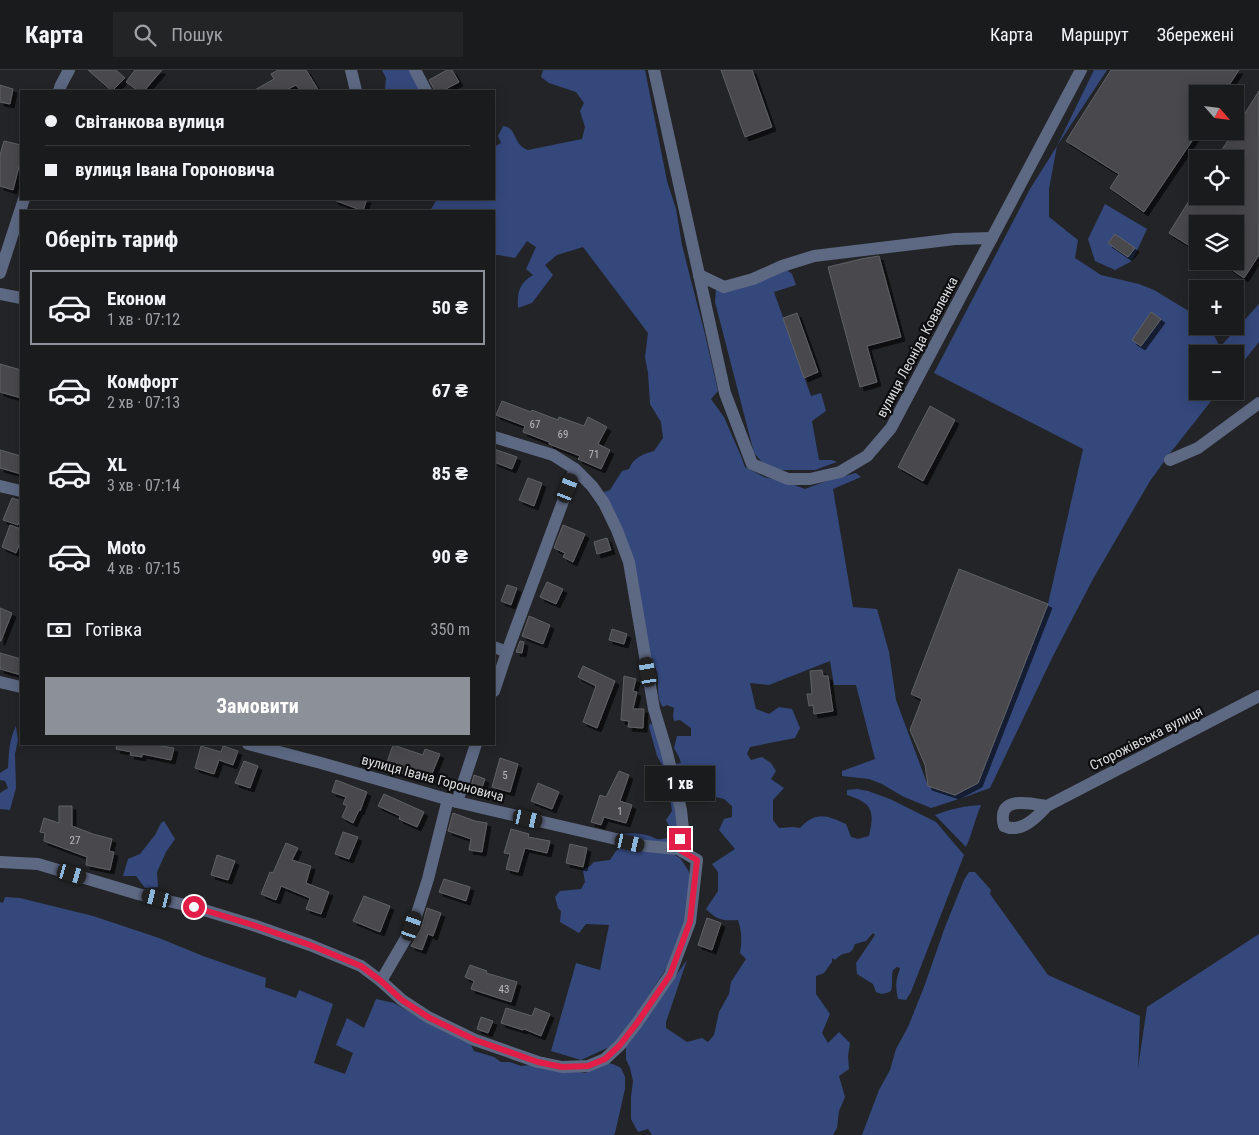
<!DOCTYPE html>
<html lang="uk">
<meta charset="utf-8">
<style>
:root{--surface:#1a1b1d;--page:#232426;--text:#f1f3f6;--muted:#9fa1a4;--line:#38393b;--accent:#8c9099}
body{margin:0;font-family:"Roboto Condensed",sans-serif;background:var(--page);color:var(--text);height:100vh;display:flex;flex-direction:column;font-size:19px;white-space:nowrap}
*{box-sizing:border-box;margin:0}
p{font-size:16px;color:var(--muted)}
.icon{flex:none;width:28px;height:28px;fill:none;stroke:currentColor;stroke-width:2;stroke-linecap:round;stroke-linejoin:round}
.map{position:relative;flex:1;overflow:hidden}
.details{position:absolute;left:20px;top:140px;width:475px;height:535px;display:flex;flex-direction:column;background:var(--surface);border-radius:0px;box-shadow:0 2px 12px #0003,0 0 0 1px var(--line)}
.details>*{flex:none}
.hud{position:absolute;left:20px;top:20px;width:475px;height:110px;border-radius:0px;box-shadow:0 2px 12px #0003,0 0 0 1px var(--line);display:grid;align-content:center;height:110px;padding:0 25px;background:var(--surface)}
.needle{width:32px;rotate:118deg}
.buttons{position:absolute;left:1189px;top:15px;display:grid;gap:10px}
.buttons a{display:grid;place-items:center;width:55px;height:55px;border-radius:0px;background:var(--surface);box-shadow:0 2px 12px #0003,0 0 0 1px var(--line);font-size:25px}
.end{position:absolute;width:22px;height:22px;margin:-11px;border:6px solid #e11d48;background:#fff;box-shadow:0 0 0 2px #fff}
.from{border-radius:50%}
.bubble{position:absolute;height:35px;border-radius:0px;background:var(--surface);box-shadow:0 2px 12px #0003,0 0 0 1px var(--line);font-size:16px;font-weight:700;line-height:35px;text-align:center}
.car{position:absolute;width:15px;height:30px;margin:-15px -8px;border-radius:6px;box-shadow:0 0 4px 1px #0007;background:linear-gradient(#222 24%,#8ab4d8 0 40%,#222 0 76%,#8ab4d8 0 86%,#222 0)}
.hud b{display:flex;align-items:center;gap:18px;height:48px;font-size:19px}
.hud b+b{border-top:1px solid var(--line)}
.hud i{width:12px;height:12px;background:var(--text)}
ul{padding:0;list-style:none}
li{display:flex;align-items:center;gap:15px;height:75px;margin:0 10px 8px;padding:0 15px;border:2px solid transparent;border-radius:0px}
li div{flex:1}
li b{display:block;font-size:19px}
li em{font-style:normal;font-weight:700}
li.on{border-color:var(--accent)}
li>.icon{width:45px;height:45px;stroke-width:1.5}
h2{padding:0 25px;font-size:22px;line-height:60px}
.pay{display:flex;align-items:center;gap:12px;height:55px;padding:0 25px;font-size:19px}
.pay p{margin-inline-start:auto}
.button{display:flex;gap:10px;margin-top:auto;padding:10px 25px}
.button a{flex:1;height:58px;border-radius:0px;background:var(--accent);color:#fff;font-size:20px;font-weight:700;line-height:58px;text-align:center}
header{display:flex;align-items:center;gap:30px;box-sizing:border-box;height:70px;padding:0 25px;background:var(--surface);border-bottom:1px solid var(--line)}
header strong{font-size:24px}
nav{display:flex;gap:28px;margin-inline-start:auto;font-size:18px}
.search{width:350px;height:45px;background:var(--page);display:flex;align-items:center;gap:12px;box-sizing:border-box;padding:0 18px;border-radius:0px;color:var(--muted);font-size:19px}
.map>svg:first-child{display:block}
.green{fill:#34487c}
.building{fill:#48494d;stroke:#5f6165;filter:url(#shadow)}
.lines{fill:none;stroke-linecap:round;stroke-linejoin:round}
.minor{stroke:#5d6883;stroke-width:12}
.route{stroke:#e11d48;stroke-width:6}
.labels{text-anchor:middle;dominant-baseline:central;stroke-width:4.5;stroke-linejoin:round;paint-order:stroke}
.number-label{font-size:11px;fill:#b7b8ba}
.street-label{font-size:14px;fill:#dcdddf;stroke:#0d0d0f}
</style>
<header>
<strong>Карта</strong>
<div class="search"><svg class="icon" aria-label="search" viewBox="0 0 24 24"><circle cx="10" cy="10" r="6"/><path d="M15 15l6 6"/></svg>Пошук</div>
<nav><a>Карта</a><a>Маршрут</a><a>Збережені</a></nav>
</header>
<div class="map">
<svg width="1259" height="1065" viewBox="0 0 1259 1065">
<defs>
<filter id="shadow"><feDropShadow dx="4" dy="4" stdDeviation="0" flood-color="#0009"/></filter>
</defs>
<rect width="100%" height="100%" fill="#232427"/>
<g class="green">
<polygon points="382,0 411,0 422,21 387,21 385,19 386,8"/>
<path d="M543,0H645L667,111L676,139L682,175L689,203L704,260L718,321L711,329L724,347L741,386L745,397L764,407L789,413L805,419C815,415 826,411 836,408C843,406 850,405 856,403L861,407L833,419L853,537L877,539L889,582L896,630L928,716L955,725L978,713L1048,534L1083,379L934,303L1030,119L1057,76L1094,0H1107L1057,76L1049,119V147L1078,170L1075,188L1101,205L1139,214L1154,220L1197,246L1198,256H1209L1220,277L1259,234V272L1235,302V284H1198V321H1219L1171,382L1150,411L1093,509L1053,586L990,718L965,727L931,738L902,726L882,714L869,709L842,706V701L875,689L856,615H834L830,591L769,615L750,613L756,639L769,644L779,637L792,639L800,658L795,668L750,677L747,684L751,690L762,687L771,693L776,701L771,709L784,718L773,730V750L779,758L793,757L800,758C816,741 826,745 846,754L851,767L858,769L869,766C875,740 872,733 847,725V720L857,719L868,721L890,729L936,752L964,785L911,922L906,930L898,929C895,914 896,911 900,898L897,897L893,900C891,907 893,914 891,921C885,924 882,925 876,922L873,914L857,904L856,893L875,865L873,863L866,871L855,874C851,885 850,881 841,885C839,886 837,888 835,890L832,888V892L824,903L816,906V924L830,944L822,963L828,973L839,962L850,973L848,986L849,999L839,1006L845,1027L839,1041L837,1058L833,1065H652L648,1059L638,1062L631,1049V1027L633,1011L630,998L626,989V974L687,890L666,952V958L687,972L702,968L708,972L714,965L719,942L729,924L731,912L746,889L740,883C742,871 742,862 738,850C722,851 717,850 706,839L718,821V802L712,794L735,779L719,760L724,749L732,747V736L724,729L712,726L710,709L706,703L695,714L683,710L671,712L680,742L674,774L655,775L620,764C629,763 638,763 646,765C658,768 654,771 667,768L671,760L666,750L672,741L670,728L662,720L663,696L657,686L649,657L650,653L654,656L669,695L681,693L679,687L674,678L677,666H691V658L680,650L674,651L673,646L674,638L667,635L663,637C655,627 660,613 657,602C655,595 651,589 648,583L613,444L604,422L610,420L622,401L629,399C633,388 643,384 654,381L663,368L661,352L650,334L648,303L645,287L648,263L583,177L557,185L545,195L553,205L532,233L518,238C517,223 519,213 533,205L526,199L536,177L527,171L515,188L498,185H494V141H430L437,129H494V77L501,73L498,66L503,56C518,58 512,74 528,80L582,69L585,57L580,41L584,33L576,22L549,13L541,7Z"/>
<polygon points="1105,134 1147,159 1132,191 1115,200 1095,191 1088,169"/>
<polygon points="782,196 792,204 796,215 774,222 811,326 821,323 826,341 812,351 819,390 832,390 837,392 815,400 776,400 762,392 754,383 715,232 716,220"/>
<path d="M16,656L18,670L15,684L16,718L10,740L0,739V723L8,718L5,711L0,710V703L8,698C9,683 9,670 16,656Z"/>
<path d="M981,735C975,749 972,764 966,777L935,745C951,739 963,736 981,735Z"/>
<polygon points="164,751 175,769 166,782 157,802 158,817 145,818 136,806 123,806 128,789 140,784 155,765 161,753"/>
<polygon points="623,776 668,781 680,788 688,800 691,807 688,844 673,888 618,973 581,990 551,981 576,893 600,900 609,855 586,854 579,863 560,852 561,841 558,838 555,827 560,821 581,819 585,812 583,800 590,796 594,792 610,790 616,781"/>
<polygon points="969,802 975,802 991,820 990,824 1048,905 1140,946 1138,998 1147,937 1259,864 1259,1065 862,1065 879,1020 890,1000 896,979 908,957 924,917 945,857 964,810"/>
<path d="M5,827L20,828L93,846L159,868L203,886L266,908L265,917L296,928L299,920L333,934L314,993L345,1004L353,983L336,975L347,948L364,958L376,929L394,933L425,951L470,973L474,981L494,987L501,992H510L521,996L530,995L586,1003C597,991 607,990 621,998L625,1007V1019L615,1063L614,1065H0V832L3,833Z"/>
</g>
<g class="building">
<polygon points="88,0 116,0 125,8 112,21"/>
<polygon points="135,0 162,0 144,21 138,21 126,12"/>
<polygon points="278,0 306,0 319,21 301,21 296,15 284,21 253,21 274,9 271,4"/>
<polygon points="447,0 452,0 459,12 442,21 435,21 429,10"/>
<polygon points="721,0 752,0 772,57 745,67"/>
<polygon points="1111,0 1239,0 1223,24 1198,24 1198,62 1144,142 1110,118 1119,104 1066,71"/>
<polygon points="0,15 13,19 10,34 0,32"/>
<polygon points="1259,21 1259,185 1244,208 1219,191 1235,191 1235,154 1198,154 1198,181 1169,163 1192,126 1235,126 1235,89 1216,89 1234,61 1235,61 1235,59"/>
<polygon points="4,71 21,75 21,89 13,120 0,116 0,85"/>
<polygon points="334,129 367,129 363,141 334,130"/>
<polygon points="1115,164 1135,178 1128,187 1108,173"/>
<polygon points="879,186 901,267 867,276 877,312 860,317 828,197 861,189"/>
<polygon points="1151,242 1161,249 1141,276 1132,270"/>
<polygon points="797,243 818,302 804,308 783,248"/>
<polygon points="0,294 21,300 21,328 0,322"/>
<polygon points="502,331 531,342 532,340 558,350 559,347 584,356 588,347 607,357 598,374 610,380 601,399 578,389 580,386 549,374 549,372 523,362 525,356 496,345"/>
<polygon points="930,336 955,350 923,411 898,397"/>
<polygon points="494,379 517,387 512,399 494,392"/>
<polygon points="0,380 21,386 21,404 0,398"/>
<polygon points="528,408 542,413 534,436 519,430"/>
<polygon points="12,428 21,431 21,447 18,455 3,450"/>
<polygon points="10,455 21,459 21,470 16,483 2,477"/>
<polygon points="563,455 585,464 573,492 563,487 565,483 554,478"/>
<polygon points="607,468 611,480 597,484 594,472"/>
<polygon points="959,499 1048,534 978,713 955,725 928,716 925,695 910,660 922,629 911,624"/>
<polygon points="547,512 563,519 556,534 540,527"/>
<polygon points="507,515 517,518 511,535 501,531"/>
<polygon points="0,538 12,543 1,571 0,571"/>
<polygon points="529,546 550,555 543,574 522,566"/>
<polygon points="612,559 627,564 624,574 609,570"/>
<polygon points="520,571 524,572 522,583 516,582"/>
<polygon points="0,583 21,589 21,605 0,599"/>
<polygon points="583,596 615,611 597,658 583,652 596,616 578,607"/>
<polygon points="822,600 823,606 828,606 833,641 814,644 813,635 809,636 807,624 812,624 810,601"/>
<polygon points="624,606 636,609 633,621 637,622 633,639 644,639 643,658 628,657 629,651 621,650"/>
<polygon points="117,674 149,674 174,678 171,690 142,684 142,687 130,685 131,682 116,679"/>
<polygon points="393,675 423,685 425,679 440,684 431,706 417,701 414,707 385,698"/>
<polygon points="201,676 221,682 223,676 238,681 233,695 219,690 214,704 195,698"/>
<polygon points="500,688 518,694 510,722 492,717"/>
<polygon points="244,691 258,696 250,718 235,713"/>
<polygon points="619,701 629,705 620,731 632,735 626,753 604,747 601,755 591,752 600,725 606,727"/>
<polygon points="474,705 485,709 480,723 470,720"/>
<polygon points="336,710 367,722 360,741 359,740 353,753 342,747 347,736 343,734 346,727 332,722"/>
<polygon points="538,713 559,722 552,739 531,731"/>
<polygon points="384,724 424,742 417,757 399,749 400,746 378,736"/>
<polygon points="59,736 72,736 72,756 93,764 112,769 109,781 114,782 110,800 86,795 87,787 44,771 45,763 40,762 44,748 59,753"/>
<polygon points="453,743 475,751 487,753 482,782 469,780 471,769 448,761"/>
<polygon points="511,759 529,764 528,767 550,771 547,783 525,778 518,802 506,799 510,784 504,783"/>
<polygon points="343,762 358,767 349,789 335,784"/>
<polygon points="286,773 298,778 292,790 311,796 306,813 329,822 321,844 306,839 310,828 281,816 276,830 261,824 270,802 273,803"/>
<polygon points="570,774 587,778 583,797 566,793"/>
<polygon points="217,785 235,791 228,810 211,805"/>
<polygon points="444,809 470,817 466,831 439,822"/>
<polygon points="364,826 390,836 380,862 353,851"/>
<polygon points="427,838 441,843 433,866 428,864 422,880 411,876 421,859"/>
<polygon points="707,848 721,853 712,880 698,875"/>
<polygon points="470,895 487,901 486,903 517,912 511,932 471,919 474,911 465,907"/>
<polygon points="506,938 532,946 535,938 550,944 541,966 524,959 523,960 501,953"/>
<polygon points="481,947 493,951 488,963 477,959"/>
</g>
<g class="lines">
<g class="minor">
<polyline points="351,0 356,21"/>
<polyline points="415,0 426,21"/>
<polyline points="654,0 725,323 752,394 788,409 810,409 840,402 867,386 891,358 1081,0"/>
<polyline points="59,21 61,15 69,0"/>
<polyline points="0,203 24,129"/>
<polyline points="699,205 724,217 753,209 782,196 814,186 955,169 992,168"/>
<polyline points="0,224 21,228"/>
<polyline points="494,367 553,385 575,399 592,416 604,433 617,460 629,492 654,639 666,679 681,740 683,759 678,779"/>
<polyline points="1170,390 1198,378 1259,333"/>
<polyline points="0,416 21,421"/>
<polyline points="494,577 507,582"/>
<polyline points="0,612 21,617"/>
<polyline points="494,621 507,582 575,399"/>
<polyline points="457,732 476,674"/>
<path d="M1047,736C1029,733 996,725 1004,756C1021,764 1037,747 1047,736L1259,626"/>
<polyline points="0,792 38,794 138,824 194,837 253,855 310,875 361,896 381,911 402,930 428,947 475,970 538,992 562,997 588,996 605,989 620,975 637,953 670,905 690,852 697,790 678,779 646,776 457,732 321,693 248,674"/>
<polyline points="381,911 413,856 428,809 448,729"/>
</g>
</g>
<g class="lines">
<polyline class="route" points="194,837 253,855 310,875 361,896 381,911 402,930 428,947 475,970 538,992 562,997 588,996 605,989 620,975 637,953 670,905 690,852 697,790 678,779 680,769"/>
</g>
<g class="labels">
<g class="number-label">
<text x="535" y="354">67</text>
<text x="563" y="364">69</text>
<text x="594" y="384">71</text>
<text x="505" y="705">5</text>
<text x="620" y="741">1</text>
<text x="75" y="770">27</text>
<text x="504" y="919">43</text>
</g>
<g class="street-label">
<text transform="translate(917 277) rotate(-62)">вулиця Леоніда Коваленка</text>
<text transform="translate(1146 668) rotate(-27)">Сторожівська вулиця</text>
<text transform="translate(433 708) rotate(15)">вулиця Івана Гороновича</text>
</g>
</g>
</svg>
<div class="buttons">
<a><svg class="needle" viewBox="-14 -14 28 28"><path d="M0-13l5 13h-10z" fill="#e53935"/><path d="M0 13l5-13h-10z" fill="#9fa1a4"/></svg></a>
<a><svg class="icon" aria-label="locate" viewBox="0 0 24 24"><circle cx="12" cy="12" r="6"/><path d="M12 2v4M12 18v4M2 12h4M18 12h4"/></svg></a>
<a><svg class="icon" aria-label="layers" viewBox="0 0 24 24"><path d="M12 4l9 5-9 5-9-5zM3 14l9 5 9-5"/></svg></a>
<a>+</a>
<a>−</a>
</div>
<i class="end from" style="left:194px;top:837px"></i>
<i class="end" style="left:680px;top:769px"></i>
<div class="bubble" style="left:645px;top:696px;width:70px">1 хв</div>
<i class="car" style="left:568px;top:418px;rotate:21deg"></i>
<i class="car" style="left:648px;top:602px;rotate:351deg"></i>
<i class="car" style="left:528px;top:749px;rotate:103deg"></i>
<i class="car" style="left:630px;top:773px;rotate:103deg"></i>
<i class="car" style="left:72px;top:804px;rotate:106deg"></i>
<i class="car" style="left:157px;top:828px;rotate:284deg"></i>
<i class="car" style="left:412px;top:856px;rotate:19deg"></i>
<div class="hud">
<b><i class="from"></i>Світанкова вулиця</b>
<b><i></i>вулиця Івана Гороновича</b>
</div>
<section class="details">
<h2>Оберіть тариф</h2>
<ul>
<li class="on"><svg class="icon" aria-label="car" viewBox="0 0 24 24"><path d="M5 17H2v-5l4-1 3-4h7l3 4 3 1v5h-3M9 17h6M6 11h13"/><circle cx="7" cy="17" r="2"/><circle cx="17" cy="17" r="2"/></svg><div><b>Економ</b><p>1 хв · 07:12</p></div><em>50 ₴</em></li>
<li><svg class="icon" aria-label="car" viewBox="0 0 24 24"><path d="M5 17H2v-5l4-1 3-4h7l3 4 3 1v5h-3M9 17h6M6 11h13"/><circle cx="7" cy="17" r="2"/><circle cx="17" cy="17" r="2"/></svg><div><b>Комфорт</b><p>2 хв · 07:13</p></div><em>67 ₴</em></li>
<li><svg class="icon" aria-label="car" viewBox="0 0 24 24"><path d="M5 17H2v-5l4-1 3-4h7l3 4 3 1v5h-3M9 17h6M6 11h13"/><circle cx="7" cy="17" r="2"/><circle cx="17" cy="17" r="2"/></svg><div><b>XL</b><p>3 хв · 07:14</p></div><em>85 ₴</em></li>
<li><svg class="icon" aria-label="car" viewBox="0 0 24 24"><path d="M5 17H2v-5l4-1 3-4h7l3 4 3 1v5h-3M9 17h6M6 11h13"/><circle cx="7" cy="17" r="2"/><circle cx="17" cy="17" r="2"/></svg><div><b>Moto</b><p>4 хв · 07:15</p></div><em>90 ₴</em></li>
</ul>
<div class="pay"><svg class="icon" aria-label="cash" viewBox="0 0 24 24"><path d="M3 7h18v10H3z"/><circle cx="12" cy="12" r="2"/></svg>Готівка<p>350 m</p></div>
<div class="button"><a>Замовити</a></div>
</section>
</div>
